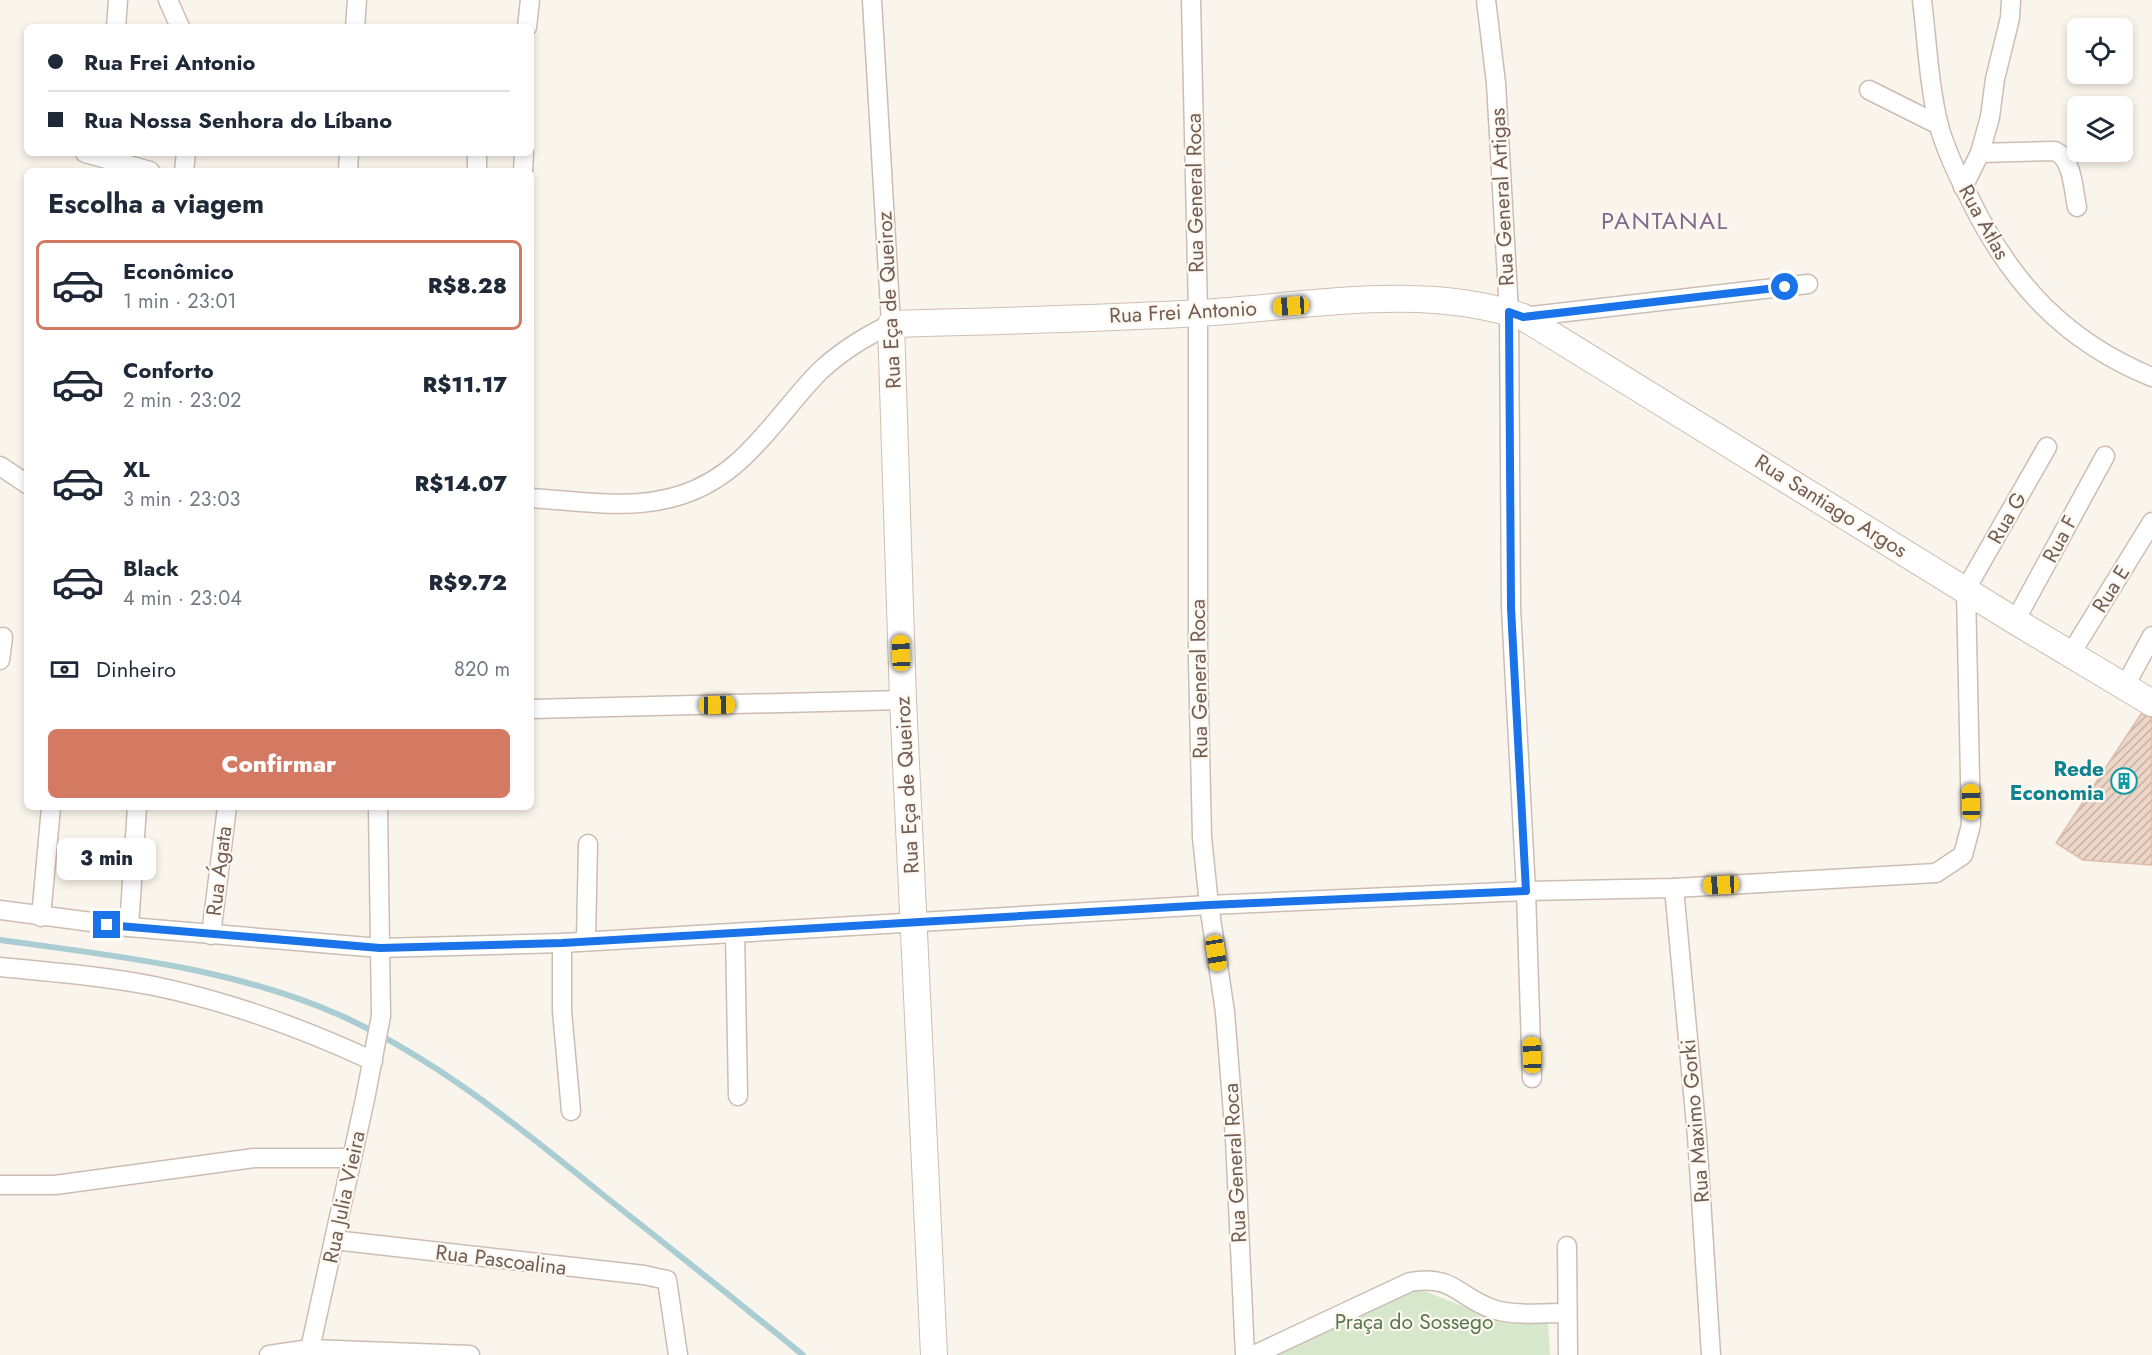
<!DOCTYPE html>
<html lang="pt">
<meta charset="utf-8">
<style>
:root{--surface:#fff;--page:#f2f2f3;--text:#1f2937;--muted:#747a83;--line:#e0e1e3;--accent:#d47a62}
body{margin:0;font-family:Jost,sans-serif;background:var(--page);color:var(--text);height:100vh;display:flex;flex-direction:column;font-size:22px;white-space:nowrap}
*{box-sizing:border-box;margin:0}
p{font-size:20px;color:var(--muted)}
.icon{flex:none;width:33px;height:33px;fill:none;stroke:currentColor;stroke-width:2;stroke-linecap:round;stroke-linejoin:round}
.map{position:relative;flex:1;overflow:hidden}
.side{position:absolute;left:24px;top:168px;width:510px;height:642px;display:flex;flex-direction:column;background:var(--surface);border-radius:9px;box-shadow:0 3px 9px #0003}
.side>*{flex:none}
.top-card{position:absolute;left:24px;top:24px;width:510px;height:132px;border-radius:9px;box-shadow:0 3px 9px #0003;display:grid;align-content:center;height:132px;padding:0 24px;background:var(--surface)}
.controls{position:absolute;left:2067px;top:18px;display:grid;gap:12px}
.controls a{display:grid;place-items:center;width:66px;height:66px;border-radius:9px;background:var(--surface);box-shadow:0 3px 9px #0003;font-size:30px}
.end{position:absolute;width:27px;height:27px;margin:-14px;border:8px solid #1a73e8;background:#fff;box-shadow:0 0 0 3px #fff}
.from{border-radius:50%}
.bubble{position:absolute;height:42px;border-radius:9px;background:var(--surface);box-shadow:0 3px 9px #0003;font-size:20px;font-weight:800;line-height:42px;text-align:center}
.car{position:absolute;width:18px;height:36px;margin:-18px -9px;border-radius:8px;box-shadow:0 0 4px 2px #0007;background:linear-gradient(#f5c518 24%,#345 0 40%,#f5c518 0 76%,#345 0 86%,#f5c518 0)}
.top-card b{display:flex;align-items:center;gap:21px;height:57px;font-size:22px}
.top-card b+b{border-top:2px solid var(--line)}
.top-card i{width:15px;height:15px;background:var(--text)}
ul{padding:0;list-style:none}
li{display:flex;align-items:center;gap:18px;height:90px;margin:0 12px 9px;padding:0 12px;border:3px solid transparent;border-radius:9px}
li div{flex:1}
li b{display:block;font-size:22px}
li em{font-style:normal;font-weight:800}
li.active{border-color:var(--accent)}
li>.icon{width:54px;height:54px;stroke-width:1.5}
h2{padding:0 24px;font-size:27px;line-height:72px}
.pay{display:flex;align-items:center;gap:15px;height:66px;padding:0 24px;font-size:22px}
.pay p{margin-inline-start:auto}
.primary-button{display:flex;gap:12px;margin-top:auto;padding:12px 24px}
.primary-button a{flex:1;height:69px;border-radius:9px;background:var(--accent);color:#fff;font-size:24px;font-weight:800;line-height:69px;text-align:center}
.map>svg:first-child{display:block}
.park{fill:#d7e7cc}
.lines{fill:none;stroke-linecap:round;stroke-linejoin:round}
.stream{stroke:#aacdd3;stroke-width:6}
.building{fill:url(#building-hatch);stroke:#ddbdaa;stroke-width:1.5}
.street-casing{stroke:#ccbdb3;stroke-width:21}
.secondary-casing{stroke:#cebeb1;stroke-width:28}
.street{stroke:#fff;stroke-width:18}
.secondary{stroke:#fff;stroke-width:26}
.route{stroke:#1a73e8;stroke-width:8}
.labels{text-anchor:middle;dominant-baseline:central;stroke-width:4.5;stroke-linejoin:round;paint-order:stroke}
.street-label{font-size:21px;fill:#735d52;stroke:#fdf9f2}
.culture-label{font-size:21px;font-weight:bold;fill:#0d838f;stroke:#fdf9f2;text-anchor:end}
.park-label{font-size:21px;fill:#58774b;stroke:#fdf9f2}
.quarter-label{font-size:24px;letter-spacing:1.5px;fill:#816a8e;stroke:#fdf9f2}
</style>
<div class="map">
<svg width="2152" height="1355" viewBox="0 0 2152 1355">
<defs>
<pattern id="building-hatch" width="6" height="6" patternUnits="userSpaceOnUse" patternTransform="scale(1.5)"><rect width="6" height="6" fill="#ecd6c7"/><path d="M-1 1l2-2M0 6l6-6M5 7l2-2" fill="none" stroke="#c4b1a4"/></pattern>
</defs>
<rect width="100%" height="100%" fill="#faf5ec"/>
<polygon class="park" points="1414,1287 1475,1311 1548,1321 1550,1355 1268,1355"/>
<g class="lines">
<path class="stream" d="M0,940C116,956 235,968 344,1017C441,1062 524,1131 607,1198C673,1250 738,1302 803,1355"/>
</g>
<polygon class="building" points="2141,714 2152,718 2152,865 2083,860 2056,843"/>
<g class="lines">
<g class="street-casing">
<g id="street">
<polyline points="168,0 180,27"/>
<polyline points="1191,0 1198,313 1198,660 1202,837 1209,905 1225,1012 1235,1139 1245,1355"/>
<polyline points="1486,0 1496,83 1509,312 1511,608 1526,891 1532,1078"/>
<path d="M1922,0C1927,41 1929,86 1939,126C1946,151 1957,174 1969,197C2010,282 2064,341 2152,377"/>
<polyline points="116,27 118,0"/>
<polyline points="355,27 357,0"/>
<polyline points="527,27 530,0"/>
<polyline points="1869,90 1939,125"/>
<polyline points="85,153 150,171"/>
<path d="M1980,153L2055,151C2073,159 2073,189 2077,207"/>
<polyline points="184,171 186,153"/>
<polyline points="348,171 349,153"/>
<polyline points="477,171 477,153"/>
<polyline points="523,171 524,153"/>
<polyline points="1963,187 1980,153 1990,117 1995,79 2010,18 2011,0"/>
<polyline points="1523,317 1808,284"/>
<polyline points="0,466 27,484"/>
<path d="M531,498C581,501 632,511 681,495C745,475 775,417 819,372C841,351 864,337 891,324L872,0"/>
<polyline points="2015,621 2105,456"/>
<polyline points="2070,655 2152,522"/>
<polyline points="0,660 3,637"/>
<polyline points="2125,686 2152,636"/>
<polyline points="531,709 903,700"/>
<polyline points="1674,888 1697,1136 1711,1355"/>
<polyline points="0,910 129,927 380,948 562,943 1209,905 1526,891 1674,888 1936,873 1963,855 1971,825 1966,589 2047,447"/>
<polyline points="41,917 51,807"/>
<polyline points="129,927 137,807"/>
<polyline points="735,933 738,1096"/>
<polyline points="211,935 227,807"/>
<polyline points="586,940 588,844"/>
<polyline points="562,943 562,1011 571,1111"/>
<path d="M0,967C51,972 103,976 154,986C231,1002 302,1028 373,1061"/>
<polyline points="0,1185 55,1185 254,1158 352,1158"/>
<polyline points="334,1240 644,1275 667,1280 678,1355"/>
<polyline points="1567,1246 1568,1355"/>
<polyline points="310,1349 365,1099 381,1016 378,807"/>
<polyline points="269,1355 310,1349 470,1355"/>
<path d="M1254,1355L1410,1282C1456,1274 1458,1299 1496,1310C1518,1316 1544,1313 1567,1313"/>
</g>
</g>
<g class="secondary-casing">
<path id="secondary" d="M934,1355L903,700L891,324C994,321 1097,319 1199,313C1306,307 1420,282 1523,317L2015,621L2152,703"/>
</g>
<use href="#street" class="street"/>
<use href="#secondary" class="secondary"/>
</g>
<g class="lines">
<polyline class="route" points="107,925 380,948 562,943 1209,905 1526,891 1511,608 1509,312 1523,317 1785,287"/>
</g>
<defs>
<g id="building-ring" transform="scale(1.35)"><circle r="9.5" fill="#fdf9f2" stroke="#0f9aa8" stroke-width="1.5"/><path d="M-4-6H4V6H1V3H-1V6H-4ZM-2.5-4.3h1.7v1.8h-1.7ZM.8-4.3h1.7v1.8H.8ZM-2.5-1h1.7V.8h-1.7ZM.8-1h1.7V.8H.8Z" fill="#0f9aa8"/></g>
</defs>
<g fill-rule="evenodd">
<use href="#building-ring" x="2124" y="781"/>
</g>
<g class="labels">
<g class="street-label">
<text transform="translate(1195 193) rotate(-91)">Rua General Roca</text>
<text transform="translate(1502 197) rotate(-93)">Rua General Artigas</text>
<text transform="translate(1984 222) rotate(61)">Rua Atlas</text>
<text transform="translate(889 300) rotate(-93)">Rua Eça de Queiroz</text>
<text transform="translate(1183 312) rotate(-3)">Rua Frei Antonio</text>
<text transform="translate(1831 506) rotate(32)">Rua Santiago Argos</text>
<text transform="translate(2007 518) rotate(-60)">Rua G</text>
<text transform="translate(2060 539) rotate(-62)">Rua F</text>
<text transform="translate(2111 589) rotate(-58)">Rua E</text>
<text transform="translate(1199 679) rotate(-91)">Rua General Roca</text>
<text transform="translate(907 785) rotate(-93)">Rua Eça de Queiroz</text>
<text transform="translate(219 871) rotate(-83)">Rua Ágata</text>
<text transform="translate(1695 1121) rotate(-95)">Rua Maximo Gorki</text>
<text transform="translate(1235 1163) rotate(-93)">Rua General Roca</text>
<text transform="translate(344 1197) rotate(-78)">Rua Julia Vieira</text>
<text transform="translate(501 1260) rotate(7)">Rua Pascoalina</text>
</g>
<g class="culture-label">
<text x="2104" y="769">Rede<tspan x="2104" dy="24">Economia</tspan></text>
</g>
<g class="park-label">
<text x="1414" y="1322">Praça do Sossego</text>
</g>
<g class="quarter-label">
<text x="1665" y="220">PANTANAL</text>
</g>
</g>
</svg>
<div class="controls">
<a><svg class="icon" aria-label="locate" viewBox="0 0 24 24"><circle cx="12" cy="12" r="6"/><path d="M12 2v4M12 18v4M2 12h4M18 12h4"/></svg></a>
<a><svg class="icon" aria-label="layers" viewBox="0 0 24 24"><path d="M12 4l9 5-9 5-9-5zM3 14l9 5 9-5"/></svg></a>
</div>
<i class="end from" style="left:1785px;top:287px"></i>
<i class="end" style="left:107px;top:925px"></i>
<div class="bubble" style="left:57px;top:838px;width:99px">3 min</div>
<i class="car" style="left:1291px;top:306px;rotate:266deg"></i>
<i class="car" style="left:901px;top:653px;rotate:358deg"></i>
<i class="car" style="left:717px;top:705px;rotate:89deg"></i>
<i class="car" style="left:1971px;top:802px;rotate:359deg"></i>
<i class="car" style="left:1721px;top:885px;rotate:267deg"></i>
<i class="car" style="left:1216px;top:953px;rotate:171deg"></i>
<i class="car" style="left:1532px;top:1055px;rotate:358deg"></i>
<div class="top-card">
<b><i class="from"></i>Rua Frei Antonio</b>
<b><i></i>Rua Nossa Senhora do Líbano</b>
</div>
<section class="side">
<h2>Escolha a viagem</h2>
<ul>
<li class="active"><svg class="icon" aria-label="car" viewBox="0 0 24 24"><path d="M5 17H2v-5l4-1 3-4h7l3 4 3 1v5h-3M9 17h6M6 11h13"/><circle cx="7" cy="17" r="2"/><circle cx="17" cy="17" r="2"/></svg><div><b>Econômico</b><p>1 min · 23:01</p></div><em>R$8.28</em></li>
<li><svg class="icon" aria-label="car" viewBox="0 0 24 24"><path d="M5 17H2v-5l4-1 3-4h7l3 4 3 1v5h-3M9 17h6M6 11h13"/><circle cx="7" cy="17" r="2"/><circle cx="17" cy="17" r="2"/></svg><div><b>Conforto</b><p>2 min · 23:02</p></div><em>R$11.17</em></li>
<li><svg class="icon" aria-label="car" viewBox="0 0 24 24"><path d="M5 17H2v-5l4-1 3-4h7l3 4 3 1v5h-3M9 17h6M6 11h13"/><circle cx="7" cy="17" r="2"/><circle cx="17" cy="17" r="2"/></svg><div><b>XL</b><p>3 min · 23:03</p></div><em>R$14.07</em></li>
<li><svg class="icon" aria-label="car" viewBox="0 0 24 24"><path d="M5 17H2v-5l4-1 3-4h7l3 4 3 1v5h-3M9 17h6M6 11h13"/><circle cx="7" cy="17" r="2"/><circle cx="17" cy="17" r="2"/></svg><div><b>Black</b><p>4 min · 23:04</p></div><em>R$9.72</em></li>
</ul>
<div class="pay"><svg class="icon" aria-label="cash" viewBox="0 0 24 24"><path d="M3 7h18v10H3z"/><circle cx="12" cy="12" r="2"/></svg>Dinheiro<p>820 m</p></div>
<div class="primary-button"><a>Confirmar</a></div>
</section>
</div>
